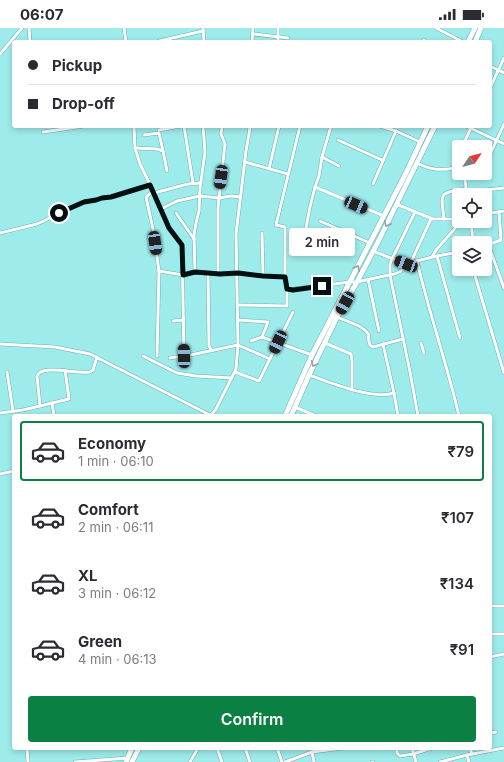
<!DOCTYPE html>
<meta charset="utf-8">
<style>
:root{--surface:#fff;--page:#f2f2f3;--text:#2b2b33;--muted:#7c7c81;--line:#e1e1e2;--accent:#0b8043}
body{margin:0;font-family:Inter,sans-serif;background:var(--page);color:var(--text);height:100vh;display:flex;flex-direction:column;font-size:15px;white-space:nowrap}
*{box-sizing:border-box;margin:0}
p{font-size:13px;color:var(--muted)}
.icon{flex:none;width:22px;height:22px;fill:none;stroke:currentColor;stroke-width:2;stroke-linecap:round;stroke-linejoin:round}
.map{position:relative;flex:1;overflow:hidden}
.side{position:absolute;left:12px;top:386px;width:480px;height:336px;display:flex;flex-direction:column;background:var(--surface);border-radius:4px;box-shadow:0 2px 6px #0003}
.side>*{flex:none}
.guide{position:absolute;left:12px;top:12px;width:480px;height:88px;border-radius:4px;box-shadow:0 2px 6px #0003;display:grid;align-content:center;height:88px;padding:0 16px;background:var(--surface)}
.needle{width:26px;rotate:55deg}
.buttons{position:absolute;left:452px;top:112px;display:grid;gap:8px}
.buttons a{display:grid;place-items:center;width:40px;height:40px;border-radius:4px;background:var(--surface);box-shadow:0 2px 6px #0003;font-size:20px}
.end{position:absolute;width:18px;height:18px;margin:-9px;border:5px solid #001010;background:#fff;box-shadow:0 0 0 2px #fff}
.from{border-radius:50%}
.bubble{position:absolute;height:28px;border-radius:4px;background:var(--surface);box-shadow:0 2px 6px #0003;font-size:13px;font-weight:600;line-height:28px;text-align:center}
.car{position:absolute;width:12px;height:24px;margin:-12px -6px;border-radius:5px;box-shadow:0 0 3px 1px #0007;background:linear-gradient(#222 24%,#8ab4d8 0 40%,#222 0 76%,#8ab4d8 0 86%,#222 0)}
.guide b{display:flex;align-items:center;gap:14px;height:38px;font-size:15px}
.guide b+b{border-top:1px solid var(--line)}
.guide i{width:10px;height:10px;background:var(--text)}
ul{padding:7px 0 0;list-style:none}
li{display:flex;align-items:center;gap:12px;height:60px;margin:0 8px 6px;padding:0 8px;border:2px solid transparent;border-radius:4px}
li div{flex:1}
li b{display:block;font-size:15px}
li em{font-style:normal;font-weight:600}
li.current{border-color:var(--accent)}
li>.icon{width:36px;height:36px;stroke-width:1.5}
.button{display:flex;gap:8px;margin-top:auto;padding:8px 16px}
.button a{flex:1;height:46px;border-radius:4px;background:var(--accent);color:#fff;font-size:16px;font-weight:600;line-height:46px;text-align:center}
.status{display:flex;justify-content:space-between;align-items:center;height:28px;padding:0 20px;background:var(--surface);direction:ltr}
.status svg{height:11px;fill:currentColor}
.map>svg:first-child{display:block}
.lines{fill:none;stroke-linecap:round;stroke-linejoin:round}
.minor-casing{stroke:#65b1b1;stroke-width:4}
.trunk-casing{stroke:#65b1b1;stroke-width:6}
.minor{stroke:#fff;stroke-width:3}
.trunk{stroke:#fff;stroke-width:5}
.oneway{stroke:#999f9f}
.route{stroke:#001010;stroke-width:5}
</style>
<div class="status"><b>06:07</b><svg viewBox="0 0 49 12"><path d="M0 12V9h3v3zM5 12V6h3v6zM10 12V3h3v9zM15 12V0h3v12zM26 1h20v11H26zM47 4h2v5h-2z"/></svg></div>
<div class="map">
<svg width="504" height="734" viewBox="0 0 504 734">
<rect width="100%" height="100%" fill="#9eebeb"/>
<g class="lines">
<g class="minor-casing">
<g id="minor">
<polyline points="29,0 30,14"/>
<polyline points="124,0 126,14"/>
<polyline points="203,0 204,14"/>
<polyline points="436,0 463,14"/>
<polyline points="253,6 288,10"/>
<polyline points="159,13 203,3"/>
<polyline points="252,14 253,0"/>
<polyline points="278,14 278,0"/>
<polyline points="423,14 424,12"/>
<polyline points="0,26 22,0"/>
<polyline points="490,38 504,45"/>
<polyline points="490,60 504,30"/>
<polyline points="134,98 135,120 140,136 154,165 169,200 182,217 184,328"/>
<polyline points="184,98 193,155"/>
<polyline points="300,98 276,197 285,199 285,249 287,261 293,261 350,254 357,254 384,248 395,246 401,243 408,235 437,228 459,224"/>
<polyline points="331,98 322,129 319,148 315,159 384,188"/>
<polyline points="380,98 396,103 420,114"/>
<polyline points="466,98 504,116"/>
<polyline points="159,102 181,98"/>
<polyline points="43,104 84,98"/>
<polyline points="144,107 159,105 163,123"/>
<polyline points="338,112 382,132"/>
<polyline points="462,119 472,98"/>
<polyline points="135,120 157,121 163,123 167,143"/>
<polyline points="322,129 339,138"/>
<polyline points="245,134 288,146"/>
<polyline points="485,134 487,133 489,129 504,96"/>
<path d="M417,135C433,143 441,142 459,140"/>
<polyline points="453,140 459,125"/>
<polyline points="269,141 279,98"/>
<polyline points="464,145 467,167"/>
<polyline points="373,156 396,103"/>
<polyline points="153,163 146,169 153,201 159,243 157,328"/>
<polyline points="467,164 504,160"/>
<polyline points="154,165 188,156 201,155"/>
<polyline points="396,176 433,191 459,191"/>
<polyline points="161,181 177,173 200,168 219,170 231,168 241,169"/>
<polyline points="415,184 392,231 390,236 390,247 410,344 418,388"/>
<polyline points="176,185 194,211"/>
<polyline points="485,186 504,183"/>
<path d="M444,191C441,164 438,165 466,161"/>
<polyline points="320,193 370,215"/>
<polyline points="471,193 473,215"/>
<polyline points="0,205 37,196 84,174 96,172 102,170 111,169 128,163 150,157"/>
<polyline points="262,205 263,248"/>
<polyline points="305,205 310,179 315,159"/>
<polyline points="488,216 504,260"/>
<polyline points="485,218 501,212 499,184"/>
<polyline points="373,223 406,236"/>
<polyline points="437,228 460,310"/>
<polyline points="432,229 436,222 459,196 461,193"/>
<path d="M417,233C429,285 447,336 459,388"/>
<polyline points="411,234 431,191"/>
<polyline points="473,241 504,345"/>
<polyline points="159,243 183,247 195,244 220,246 238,245 263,248 285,249"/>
<polyline points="195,244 194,207 196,195 199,183 200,160 205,124 203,98"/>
<polyline points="208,245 209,318 212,323"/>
<polyline points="218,246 218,180 225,116 221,106 222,98"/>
<polyline points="368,251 379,303"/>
<polyline points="238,277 287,278 287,261"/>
<path d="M337,289C348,294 363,297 369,307L368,310L370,317L373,319L403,311"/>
<polyline points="238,292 268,294 262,309"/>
<polyline points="173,293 183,292"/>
<polyline points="251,313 262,309 312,327"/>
<polyline points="325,315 351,326 352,333 352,362"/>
<polyline points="421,315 424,325"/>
<polyline points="0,316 55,319 90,326 210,387 213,385 216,381 236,341 238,317 236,206 246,123 249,106 250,98"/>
<polyline points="383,316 394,365 398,388"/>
<polyline points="143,328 177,345 196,348 232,350"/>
<polyline points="170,330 175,329 181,329 238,317 270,331"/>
<polyline points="7,344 13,383"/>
<polyline points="235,344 259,353 293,284"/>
<path d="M309,347C331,355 372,372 394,365"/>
<polyline points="52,375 54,388"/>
<path d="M40,378L37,348L39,345C49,338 77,346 90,344L93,342L97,329"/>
<polyline points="295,379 316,388"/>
<polyline points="0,385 23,382 69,371 65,342"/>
<polyline points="0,446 14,443"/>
<polyline points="490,578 504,578"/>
<polyline points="490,606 504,606"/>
<polyline points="490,629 504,626"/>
<polyline points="490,705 496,704"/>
<polyline points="27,720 28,734"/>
<polyline points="217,720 222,734"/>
<polyline points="245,720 250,734"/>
<polyline points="277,720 282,734"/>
<polyline points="397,720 397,725 400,728 413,726 432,720"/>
<polyline points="412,720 416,734"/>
<polyline points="470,720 472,726"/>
<polyline points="312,724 314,734"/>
<polyline points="467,727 469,734"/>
<polyline points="75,734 128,730"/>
<polyline points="190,734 198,720"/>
<polyline points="285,734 312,724 343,720"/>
<polyline points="372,734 373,734"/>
<polyline points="440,734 467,727 504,720"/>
</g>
</g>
<g class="trunk-casing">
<g id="trunk">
<polyline points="468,14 475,0"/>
<polyline points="475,14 481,0"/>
<polyline points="285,388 312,327 406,145 428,98"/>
<polyline points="291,388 309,347 339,285 357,254 378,214 435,98"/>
<polyline points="126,734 132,720"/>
<polyline points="132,734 139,720"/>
</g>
</g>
<use href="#minor" class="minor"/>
<use href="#trunk" class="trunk"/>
</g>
<defs><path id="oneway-chevron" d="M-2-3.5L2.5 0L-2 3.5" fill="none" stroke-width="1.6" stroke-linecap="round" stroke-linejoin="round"/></defs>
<g class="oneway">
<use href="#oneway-chevron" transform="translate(387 196) rotate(116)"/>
<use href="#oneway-chevron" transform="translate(357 240) rotate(-63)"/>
<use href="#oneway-chevron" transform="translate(314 336) rotate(116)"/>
</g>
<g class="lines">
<polyline class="route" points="59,185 84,174 96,172 102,170 111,169 150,157 169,200 182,217 183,247 195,244 220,246 238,245 263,248 285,249 287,261 293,262 322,258"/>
</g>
</svg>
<div class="buttons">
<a><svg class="needle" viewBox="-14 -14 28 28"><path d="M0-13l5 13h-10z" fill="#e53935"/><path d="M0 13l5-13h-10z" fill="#7c7c81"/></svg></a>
<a><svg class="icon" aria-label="locate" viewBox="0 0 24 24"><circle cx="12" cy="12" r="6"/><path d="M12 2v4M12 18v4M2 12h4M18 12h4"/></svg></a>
<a><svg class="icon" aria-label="layers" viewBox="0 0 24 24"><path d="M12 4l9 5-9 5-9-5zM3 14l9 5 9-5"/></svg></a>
</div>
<i class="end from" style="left:59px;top:185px"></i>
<i class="end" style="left:322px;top:258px"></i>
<div class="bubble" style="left:289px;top:200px;width:66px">2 min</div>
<i class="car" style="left:221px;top:149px;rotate:188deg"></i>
<i class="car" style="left:356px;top:177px;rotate:113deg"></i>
<i class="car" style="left:155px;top:215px;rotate:172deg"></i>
<i class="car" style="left:406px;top:236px;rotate:291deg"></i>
<i class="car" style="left:345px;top:275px;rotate:209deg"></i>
<i class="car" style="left:278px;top:314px;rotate:205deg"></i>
<i class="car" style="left:184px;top:328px;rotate:359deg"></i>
<div class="guide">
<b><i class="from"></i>Pickup</b>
<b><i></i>Drop-off</b>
</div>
<section class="side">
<ul>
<li class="current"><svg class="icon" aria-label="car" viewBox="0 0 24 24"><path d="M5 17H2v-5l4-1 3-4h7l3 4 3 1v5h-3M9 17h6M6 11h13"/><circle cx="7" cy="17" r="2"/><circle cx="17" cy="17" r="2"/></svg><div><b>Economy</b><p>1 min · 06:10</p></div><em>₹79</em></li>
<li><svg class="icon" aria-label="car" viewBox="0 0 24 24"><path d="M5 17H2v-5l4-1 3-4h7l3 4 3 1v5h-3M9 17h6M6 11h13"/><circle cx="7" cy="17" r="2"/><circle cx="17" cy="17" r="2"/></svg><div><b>Comfort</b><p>2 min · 06:11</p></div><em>₹107</em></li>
<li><svg class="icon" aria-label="car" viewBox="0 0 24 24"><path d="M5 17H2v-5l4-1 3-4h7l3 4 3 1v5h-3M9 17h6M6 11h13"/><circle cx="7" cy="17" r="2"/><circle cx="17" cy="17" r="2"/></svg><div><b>XL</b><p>3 min · 06:12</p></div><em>₹134</em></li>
<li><svg class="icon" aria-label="car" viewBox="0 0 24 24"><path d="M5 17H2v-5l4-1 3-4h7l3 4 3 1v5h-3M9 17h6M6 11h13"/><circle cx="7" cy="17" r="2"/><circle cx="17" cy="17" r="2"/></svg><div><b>Green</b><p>4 min · 06:13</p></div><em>₹91</em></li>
</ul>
<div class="button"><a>Confirm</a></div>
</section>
</div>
